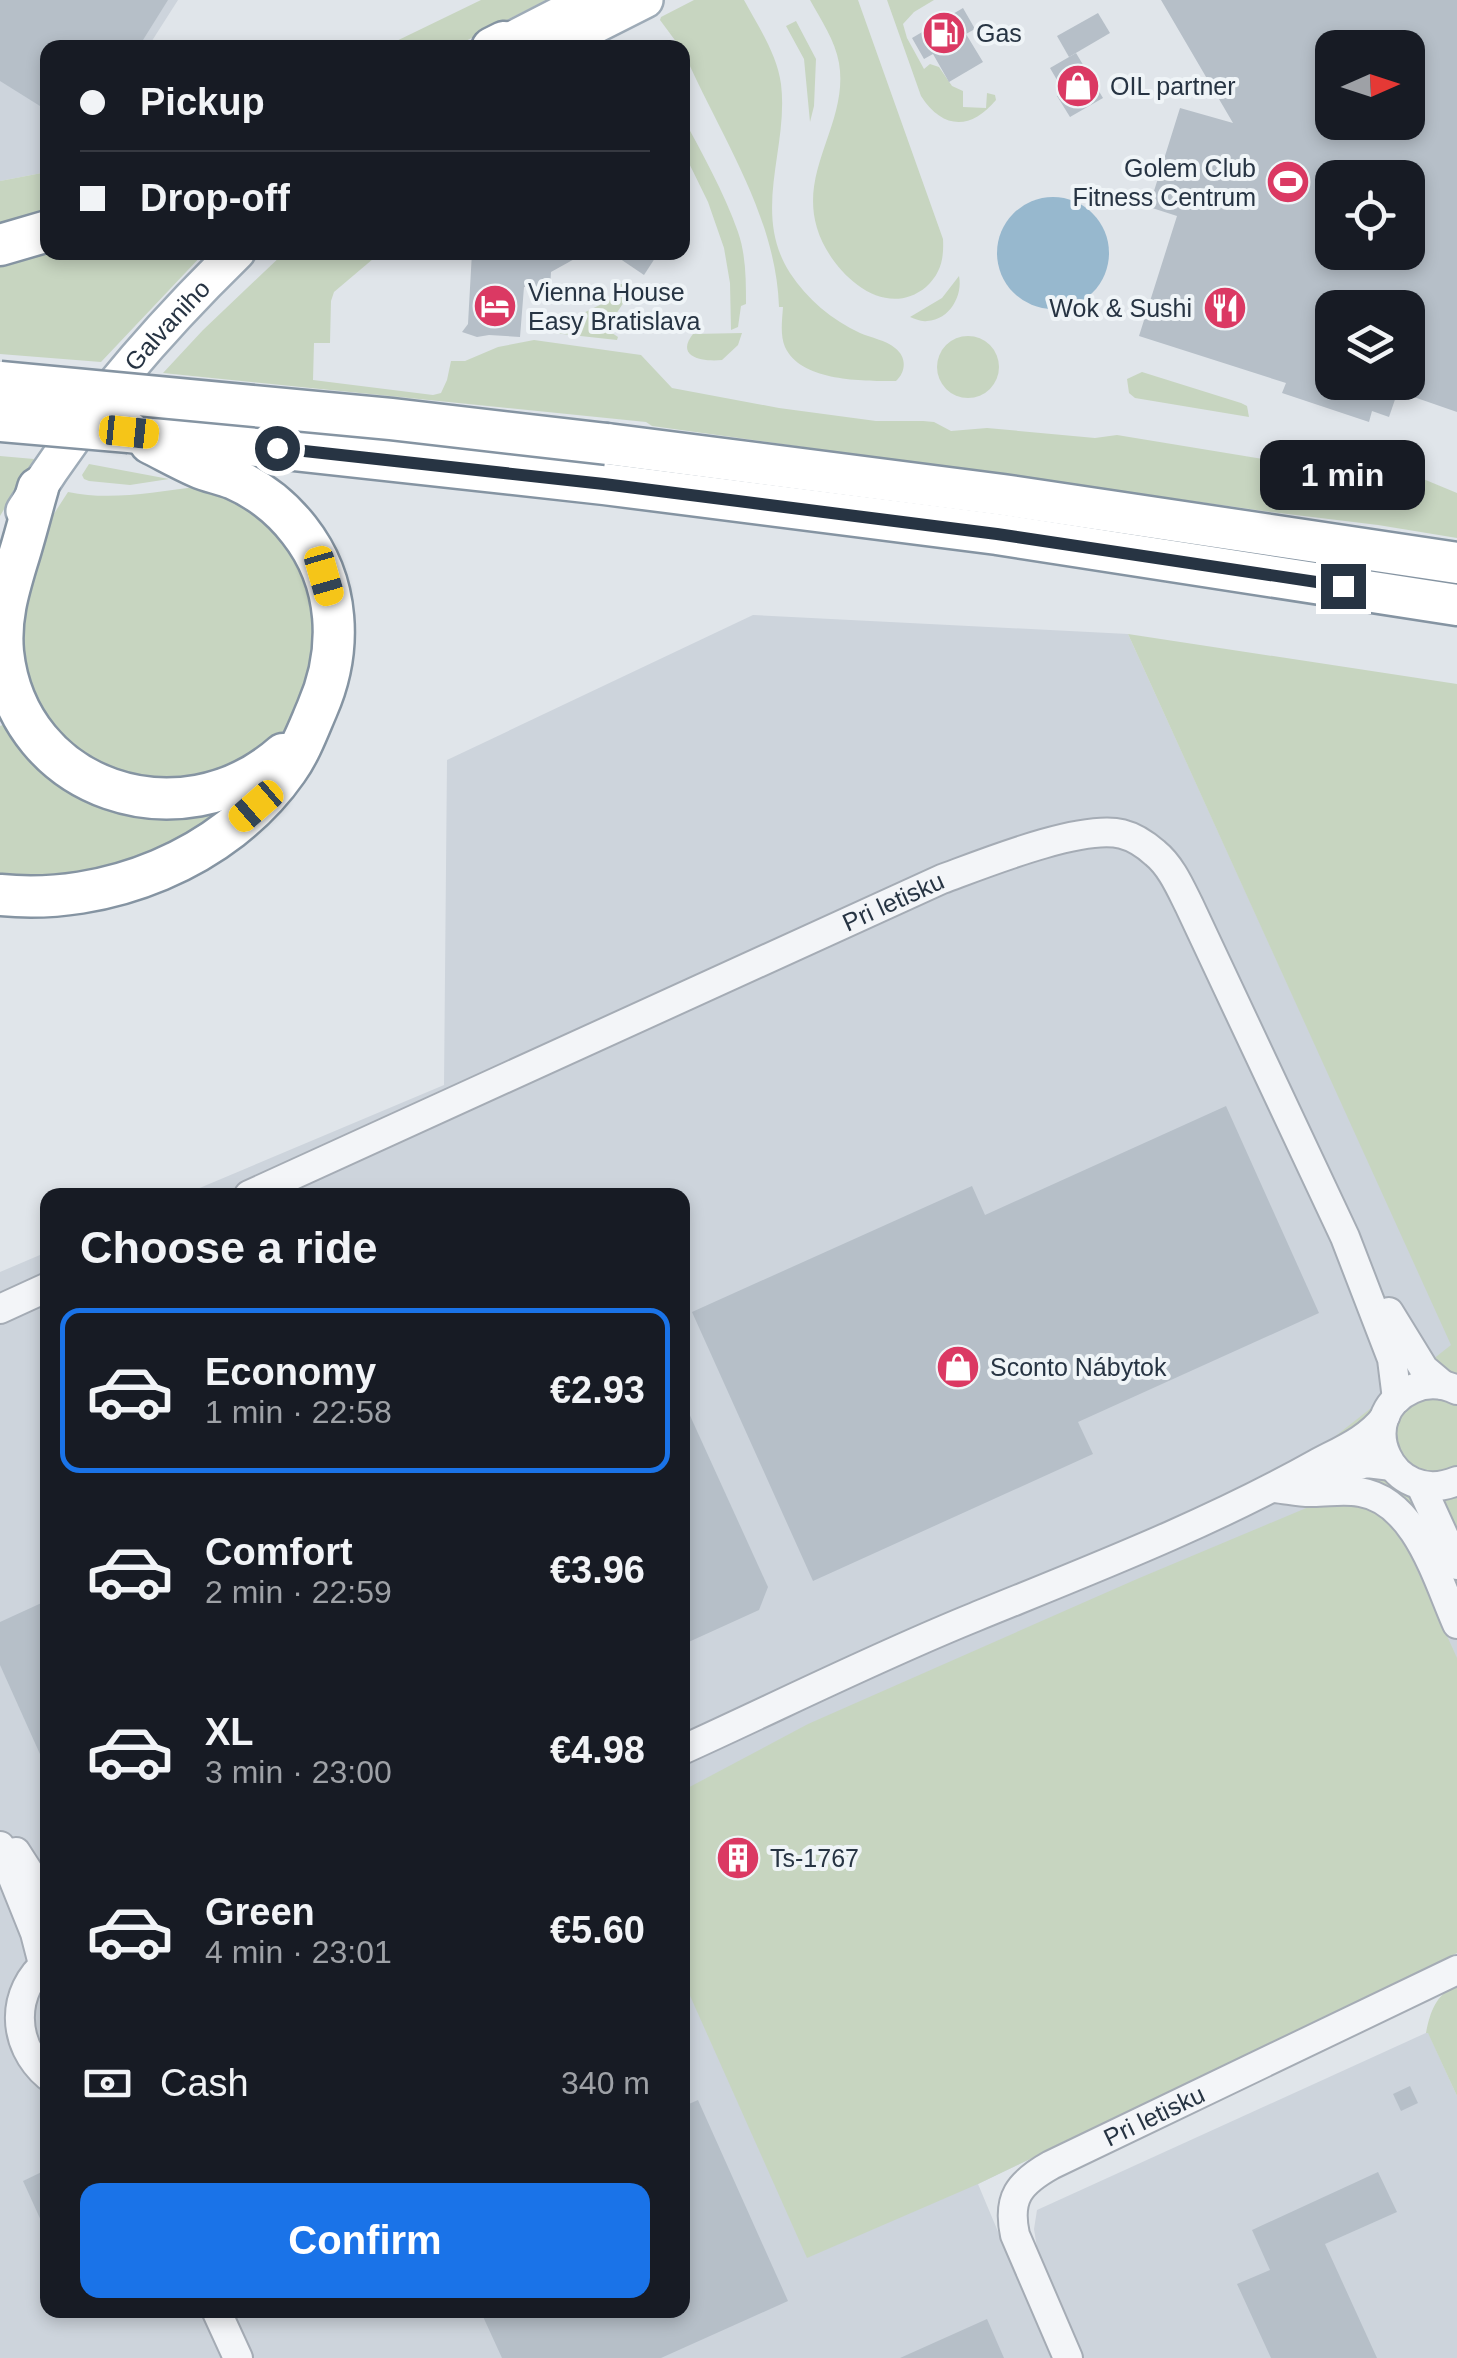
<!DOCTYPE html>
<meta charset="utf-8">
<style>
:root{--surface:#171b24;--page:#242831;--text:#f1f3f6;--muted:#9ea1a6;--line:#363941;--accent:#1a73e8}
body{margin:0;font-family:Arial,sans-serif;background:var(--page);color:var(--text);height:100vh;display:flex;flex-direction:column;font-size:38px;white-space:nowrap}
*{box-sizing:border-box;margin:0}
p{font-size:32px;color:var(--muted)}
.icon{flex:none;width:55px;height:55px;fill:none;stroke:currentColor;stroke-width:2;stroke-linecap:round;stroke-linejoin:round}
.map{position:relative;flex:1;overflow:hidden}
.sheet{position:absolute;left:40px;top:1188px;width:650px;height:1130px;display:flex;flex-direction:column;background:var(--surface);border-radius:20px;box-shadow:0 5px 15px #0003}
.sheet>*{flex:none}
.banner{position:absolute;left:40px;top:40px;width:650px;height:220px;border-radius:20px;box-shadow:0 5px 15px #0003;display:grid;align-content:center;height:220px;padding:0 40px;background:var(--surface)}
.needle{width:65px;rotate:87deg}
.buttons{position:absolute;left:1315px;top:30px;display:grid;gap:20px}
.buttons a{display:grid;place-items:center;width:110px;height:110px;border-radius:20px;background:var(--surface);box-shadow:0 5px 15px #0003;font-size:50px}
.end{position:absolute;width:45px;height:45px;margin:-22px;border:12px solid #273443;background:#fff;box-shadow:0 0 0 5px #fff}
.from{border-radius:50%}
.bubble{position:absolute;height:70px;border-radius:20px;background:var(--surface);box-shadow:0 5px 15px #0003;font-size:32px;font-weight:700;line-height:70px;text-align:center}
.car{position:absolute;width:30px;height:60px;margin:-30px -15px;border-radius:12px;box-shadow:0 0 8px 2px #0007;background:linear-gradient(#f5c518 24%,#345 0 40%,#f5c518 0 76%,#345 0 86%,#f5c518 0)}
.banner b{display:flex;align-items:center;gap:35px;height:95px;font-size:38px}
.banner b+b{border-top:2px solid var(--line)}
.banner i{width:25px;height:25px;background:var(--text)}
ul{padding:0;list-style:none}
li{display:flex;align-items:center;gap:30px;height:165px;margin:0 20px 15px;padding:0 20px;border:5px solid transparent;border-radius:20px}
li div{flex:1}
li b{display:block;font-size:38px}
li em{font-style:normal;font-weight:700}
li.on{border-color:var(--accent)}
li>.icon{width:90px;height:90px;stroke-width:1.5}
h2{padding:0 40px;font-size:45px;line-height:120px}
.pay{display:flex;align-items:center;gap:25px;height:110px;padding:0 40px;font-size:38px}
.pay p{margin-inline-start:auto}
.primary-button{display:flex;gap:20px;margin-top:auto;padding:20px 40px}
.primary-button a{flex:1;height:115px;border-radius:20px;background:var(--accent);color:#fff;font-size:40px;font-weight:700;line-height:115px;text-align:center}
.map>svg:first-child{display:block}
.built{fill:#cdd4dc}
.green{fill:#c7d5c0}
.water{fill:#97b8ce}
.building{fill:#b6bfc8;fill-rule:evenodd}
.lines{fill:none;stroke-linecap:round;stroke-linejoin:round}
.minor-casing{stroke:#a5acb5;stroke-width:32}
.major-casing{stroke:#9eabb7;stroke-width:40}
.highway-casing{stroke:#8594a2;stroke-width:45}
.minor{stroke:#f3f5f8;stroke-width:28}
.major{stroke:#fff;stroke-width:35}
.highway{stroke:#fff;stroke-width:40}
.highway-bridge-casing{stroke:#8594a2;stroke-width:45;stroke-linecap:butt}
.highway-bridge{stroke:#fff;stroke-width:40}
.route{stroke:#273443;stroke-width:12}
.labels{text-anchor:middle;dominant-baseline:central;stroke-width:8;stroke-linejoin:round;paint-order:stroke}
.poi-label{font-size:25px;fill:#273443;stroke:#eff4f7;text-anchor:start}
.street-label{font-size:25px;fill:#273443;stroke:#eff4f7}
</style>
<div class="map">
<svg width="1457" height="2358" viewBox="0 0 1457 2358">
<rect width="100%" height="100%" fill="#e0e5ea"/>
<g class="built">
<polygon points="0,0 178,0 148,47 48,48 47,172 0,181"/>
<polygon points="753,615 1128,634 1452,1345 1277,1483 1457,1535 1457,1953 978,2184 1051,2358 0,2358 0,1272 47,1252 48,2310 682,2310 682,1195 183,1195 444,1085 447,760"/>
<polygon points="1428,2032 1457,2096 1457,2358 1084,2358 1037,2248 1034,2229 1037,2210"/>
</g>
<g class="green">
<polygon points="481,0 546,0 454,47 382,48"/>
<path d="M694,0H744C758,26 777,54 781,84C789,149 751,212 790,273C807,299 832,320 860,333C871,338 886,340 895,348C907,357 906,372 896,381C864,381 801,382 785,347C780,335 782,321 783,307H779C776,213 717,131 682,48L680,47L660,20L661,17Z"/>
<path d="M810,0H858L943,239C944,259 941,273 926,287C882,323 829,269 817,228C799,169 849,122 839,63C835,40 821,20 810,0Z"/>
<path d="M887,0H934L914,12L903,24L907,38L924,69L930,64L939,67L952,86L963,91V107L986,108L987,93L995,95L996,100C971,130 943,130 921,96Z"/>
<polygon points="796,21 816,59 814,106 810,122 804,59 786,26"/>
<path d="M682,116C702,153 724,192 738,232C746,255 746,280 746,304L741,306L738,327L731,330L730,283L724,248L708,202L683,151Z"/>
<polygon points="47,172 47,215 0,228 0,181"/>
<polygon points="47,247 48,252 204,253 101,362 0,354 0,260"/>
<polygon points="284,253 380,253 334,292 331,301 330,343 314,343 313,380 433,395 441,393 447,380 451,361 465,361 498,347 534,340 641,355 672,388 779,408 876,421 923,421 934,422 951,431 987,428 1095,438 1117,435 1391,480 1393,473 1416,476 1457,493 1457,538 1378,525 1271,512 652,426 646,422 163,373 203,330"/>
<path d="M959,276C963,295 950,320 927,321C921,322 916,319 910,317L942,298Z"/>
<polygon points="618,284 625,284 637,293 636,296 630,293 606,329 618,337 617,340 553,333 551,329 622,294"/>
<path d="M742,333L738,345L722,360C705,362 674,358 693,334Z"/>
<circle cx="968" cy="367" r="31"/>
<polygon points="1142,372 1241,403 1247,406 1249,417 1135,398 1129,393 1127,379"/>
<polygon points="0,456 34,459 0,516"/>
<polygon points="89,464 169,479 130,485 89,481 84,479 82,475"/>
<path d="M197,487L224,496L250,510L274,529L293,553L306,578L315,610L316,642L302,709L276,739L212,780L134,783L70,753L18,674L14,604L46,526L68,492C111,501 153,492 197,487Z"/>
<polygon points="1128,634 1457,684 1457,1535 1367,1501 1276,1483 1451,1345"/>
<polygon points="5,724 20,742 154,816 189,817 222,809 225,814 126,868 0,883 0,726"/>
<polygon points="1348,1502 1371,1508 1384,1517 1395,1532 1409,1552 1457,1658 1457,1953 978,2184 807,2258 683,1980 682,1791 808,1724 1137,1579 1311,1506"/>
<path d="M1457,1985V2096L1428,2033H1426C1430,2012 1436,1994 1457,1985Z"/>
</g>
<circle class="water" cx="1053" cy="253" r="56"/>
<g class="building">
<polygon points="0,0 168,0 138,48 48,48 48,111 0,81"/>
<path d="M1161,0H1457V412L1408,395V308H1332V382H1401L1389,417L1372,411L1369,422L1282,393L1286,383L1139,336L1177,216L1149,207L1180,108L1233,123ZM1332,48H1408V122H1332ZM1332,178H1408V252H1332Z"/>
<polygon points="963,8 975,29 966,34 983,62 949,82 933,54 924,59 912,38"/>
<polygon points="1098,13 1110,33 1069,57 1057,36"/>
<polygon points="1076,53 1103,98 1070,117 1057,96 1064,92 1050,68"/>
<polygon points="472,252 587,252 551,272 550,289 524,287 520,337 489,335 477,337 462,332 468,324"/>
<polygon points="610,252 659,252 644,275"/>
<polygon points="1226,1106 1319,1313 1078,1422 1093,1454 813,1581 692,1312 972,1186 985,1215"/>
<polygon points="682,1398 768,1587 759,1610 682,1645"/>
<polygon points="48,1600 48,1772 0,1665 0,1622"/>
<polygon points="1410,2086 1418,2103 1401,2111 1393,2094"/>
<polygon points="698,2100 788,2301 661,2358 502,2358 480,2310 682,2310 682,2107"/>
<polygon points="48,2169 48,2236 23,2181"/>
<polygon points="1378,2172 1397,2212 1325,2244 1377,2358 1271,2358 1237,2284 1270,2270 1252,2230"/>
<polygon points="987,2319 1004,2358 900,2358"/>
</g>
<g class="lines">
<g class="minor-casing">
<g id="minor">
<path id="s1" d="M249,1195L942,879C983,864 1081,824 1122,834C1134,837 1146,845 1155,853C1171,866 1180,887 1189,905L1345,1237L1392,1359L1397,1399"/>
<polyline points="0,1309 48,1287"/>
<polyline points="1389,1312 1424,1369 1443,1385"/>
<path d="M1457,1390C1442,1383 1427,1382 1412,1389C1351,1416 1390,1509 1457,1481"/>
<polyline points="1319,1474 1367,1463 1392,1466"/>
<polyline points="1421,1486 1457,1565"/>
<path d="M1274,1488C1287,1489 1301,1493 1313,1492C1329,1492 1344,1489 1360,1492C1416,1501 1437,1579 1457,1624"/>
<path d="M682,1750C779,1706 876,1657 975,1617C1090,1570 1207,1525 1316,1464C1340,1451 1368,1440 1385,1417"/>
<polyline points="0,1846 35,1933 43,1964"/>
<polyline points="16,1852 48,1902"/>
<path d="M48,1961C10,1992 11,2044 48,2076"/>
<polyline points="216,2310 238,2358"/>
<path id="s2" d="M1068,2358L1015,2235C1007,2198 1019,2183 1051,2165L1457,1970"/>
</g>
</g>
<g class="major-casing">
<g id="major">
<polyline points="496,48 589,0"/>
<polyline points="550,48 645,0"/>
<path id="s3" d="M24,511C83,415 157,330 237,252"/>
</g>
</g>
<g class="highway-casing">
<g id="highway">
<polyline points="492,48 504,42"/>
<polyline points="0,245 48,231"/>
<polyline points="129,432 604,484 997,534 1457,605"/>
<polyline points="607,444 1003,495 1457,563"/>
<path d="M38,488C31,512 25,537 17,562C8,592 0,619 3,652C18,791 181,844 283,754"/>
<path d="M0,895C105,906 225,859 287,770C300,752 308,730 317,709C343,650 340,582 299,530C282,508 259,490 234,479C222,474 209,472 198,467C182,460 166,451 150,443"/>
</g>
</g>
<use href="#minor" class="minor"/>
<use href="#major" class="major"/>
<use href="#highway" class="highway"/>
<g class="highway-bridge-casing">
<g id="highway-bridge">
<polyline points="0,382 391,419 607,444"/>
<polyline points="0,421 129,432"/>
</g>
</g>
<use href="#highway-bridge" class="highway-bridge"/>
</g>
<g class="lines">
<polyline class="route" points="277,448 604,484 997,534 1343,586"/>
</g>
<defs>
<g id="fuel-disc" transform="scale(2.25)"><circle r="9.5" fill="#db3963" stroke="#eff4f7"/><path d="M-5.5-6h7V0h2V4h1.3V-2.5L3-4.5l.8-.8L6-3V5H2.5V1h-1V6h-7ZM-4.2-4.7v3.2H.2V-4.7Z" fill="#fff"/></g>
<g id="shop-disc" transform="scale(2.25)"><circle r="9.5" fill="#db3963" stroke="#eff4f7"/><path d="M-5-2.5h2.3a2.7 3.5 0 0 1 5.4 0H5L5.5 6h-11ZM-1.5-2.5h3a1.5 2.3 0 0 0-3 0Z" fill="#fff"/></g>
<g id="stadium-disc" transform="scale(2.25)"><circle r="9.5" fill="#db3963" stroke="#eff4f7"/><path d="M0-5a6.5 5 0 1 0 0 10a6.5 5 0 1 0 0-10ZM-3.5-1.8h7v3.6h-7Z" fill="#fff"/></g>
<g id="hotel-disc" transform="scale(2.25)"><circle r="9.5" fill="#db3963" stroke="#eff4f7"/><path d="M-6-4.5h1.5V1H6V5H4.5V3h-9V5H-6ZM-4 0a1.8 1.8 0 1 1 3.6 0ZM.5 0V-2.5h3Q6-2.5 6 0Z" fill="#fff"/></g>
<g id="restaurant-disc" transform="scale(2.25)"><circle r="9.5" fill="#db3963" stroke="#eff4f7"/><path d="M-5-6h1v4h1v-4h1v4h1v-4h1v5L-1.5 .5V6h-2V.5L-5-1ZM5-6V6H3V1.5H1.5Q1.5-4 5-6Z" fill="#fff"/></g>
<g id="building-disc" transform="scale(2.25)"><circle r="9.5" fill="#db3963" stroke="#eff4f7"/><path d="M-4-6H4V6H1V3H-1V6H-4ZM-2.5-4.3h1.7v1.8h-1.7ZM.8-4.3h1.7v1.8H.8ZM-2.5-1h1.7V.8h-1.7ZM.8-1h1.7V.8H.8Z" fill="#fff"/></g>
</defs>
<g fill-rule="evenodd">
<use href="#fuel-disc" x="944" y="33"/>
<use href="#shop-disc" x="1078" y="86"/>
<use href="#stadium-disc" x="1288" y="182"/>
<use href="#hotel-disc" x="495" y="306"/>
<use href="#restaurant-disc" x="1225" y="308"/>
<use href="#shop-disc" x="958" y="1367"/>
<use href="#building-disc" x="738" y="1858"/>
</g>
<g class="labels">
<g class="poi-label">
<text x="976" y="33">Gas</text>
<text x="1110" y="86">OIL partner</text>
<text x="1256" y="168" text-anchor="end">Golem Club<tspan x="1256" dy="29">Fitness Centrum</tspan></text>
<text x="528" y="292">Vienna House<tspan x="528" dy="29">Easy Bratislava</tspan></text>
<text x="1192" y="308" text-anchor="end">Wok &amp; Sushi</text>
<text x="990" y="1367">Sconto Nábytok</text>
<text x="770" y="1858">Ts-1767</text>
</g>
<g class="street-label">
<text stroke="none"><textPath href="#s3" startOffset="235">Galvaniho</textPath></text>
<text stroke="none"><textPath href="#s1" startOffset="708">Pri letisku</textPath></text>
<text stroke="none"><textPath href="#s2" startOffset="335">Pri letisku</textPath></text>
</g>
</g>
</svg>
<div class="buttons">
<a><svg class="needle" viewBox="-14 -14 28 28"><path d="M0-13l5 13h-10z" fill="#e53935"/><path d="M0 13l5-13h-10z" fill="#9ea1a6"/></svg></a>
<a><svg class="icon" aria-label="locate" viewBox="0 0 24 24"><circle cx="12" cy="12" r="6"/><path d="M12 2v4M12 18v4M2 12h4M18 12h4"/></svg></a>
<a><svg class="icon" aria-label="layers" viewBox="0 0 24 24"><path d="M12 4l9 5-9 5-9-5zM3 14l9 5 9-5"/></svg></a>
</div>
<i class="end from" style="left:277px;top:448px"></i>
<i class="end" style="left:1343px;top:586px"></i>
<div class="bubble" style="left:1260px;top:440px;width:165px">1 min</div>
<i class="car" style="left:129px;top:432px;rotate:96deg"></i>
<i class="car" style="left:324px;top:576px;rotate:164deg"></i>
<i class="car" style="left:256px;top:806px;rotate:229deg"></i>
<div class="banner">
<b><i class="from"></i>Pickup</b>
<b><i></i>Drop-off</b>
</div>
<section class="sheet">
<h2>Choose a ride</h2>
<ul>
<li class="on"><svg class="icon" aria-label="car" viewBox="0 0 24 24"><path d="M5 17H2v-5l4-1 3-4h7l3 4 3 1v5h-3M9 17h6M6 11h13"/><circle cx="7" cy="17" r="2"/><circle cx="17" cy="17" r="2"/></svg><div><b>Economy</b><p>1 min · 22:58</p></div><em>€2.93</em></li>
<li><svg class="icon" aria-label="car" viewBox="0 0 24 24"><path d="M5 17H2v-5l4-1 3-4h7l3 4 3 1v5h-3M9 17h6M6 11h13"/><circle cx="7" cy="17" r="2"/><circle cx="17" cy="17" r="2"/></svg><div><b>Comfort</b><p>2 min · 22:59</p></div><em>€3.96</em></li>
<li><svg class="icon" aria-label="car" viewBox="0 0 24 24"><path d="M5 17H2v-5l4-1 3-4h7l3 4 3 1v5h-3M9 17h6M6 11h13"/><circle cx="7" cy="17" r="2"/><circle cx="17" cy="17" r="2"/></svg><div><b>XL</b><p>3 min · 23:00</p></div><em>€4.98</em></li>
<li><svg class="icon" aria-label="car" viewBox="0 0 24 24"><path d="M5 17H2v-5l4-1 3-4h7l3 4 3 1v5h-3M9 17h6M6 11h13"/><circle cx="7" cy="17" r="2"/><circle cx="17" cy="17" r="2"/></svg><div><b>Green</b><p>4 min · 23:01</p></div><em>€5.60</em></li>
</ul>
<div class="pay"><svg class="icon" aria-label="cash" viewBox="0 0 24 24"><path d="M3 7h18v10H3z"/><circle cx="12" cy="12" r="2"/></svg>Cash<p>340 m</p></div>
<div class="primary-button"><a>Confirm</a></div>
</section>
</div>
